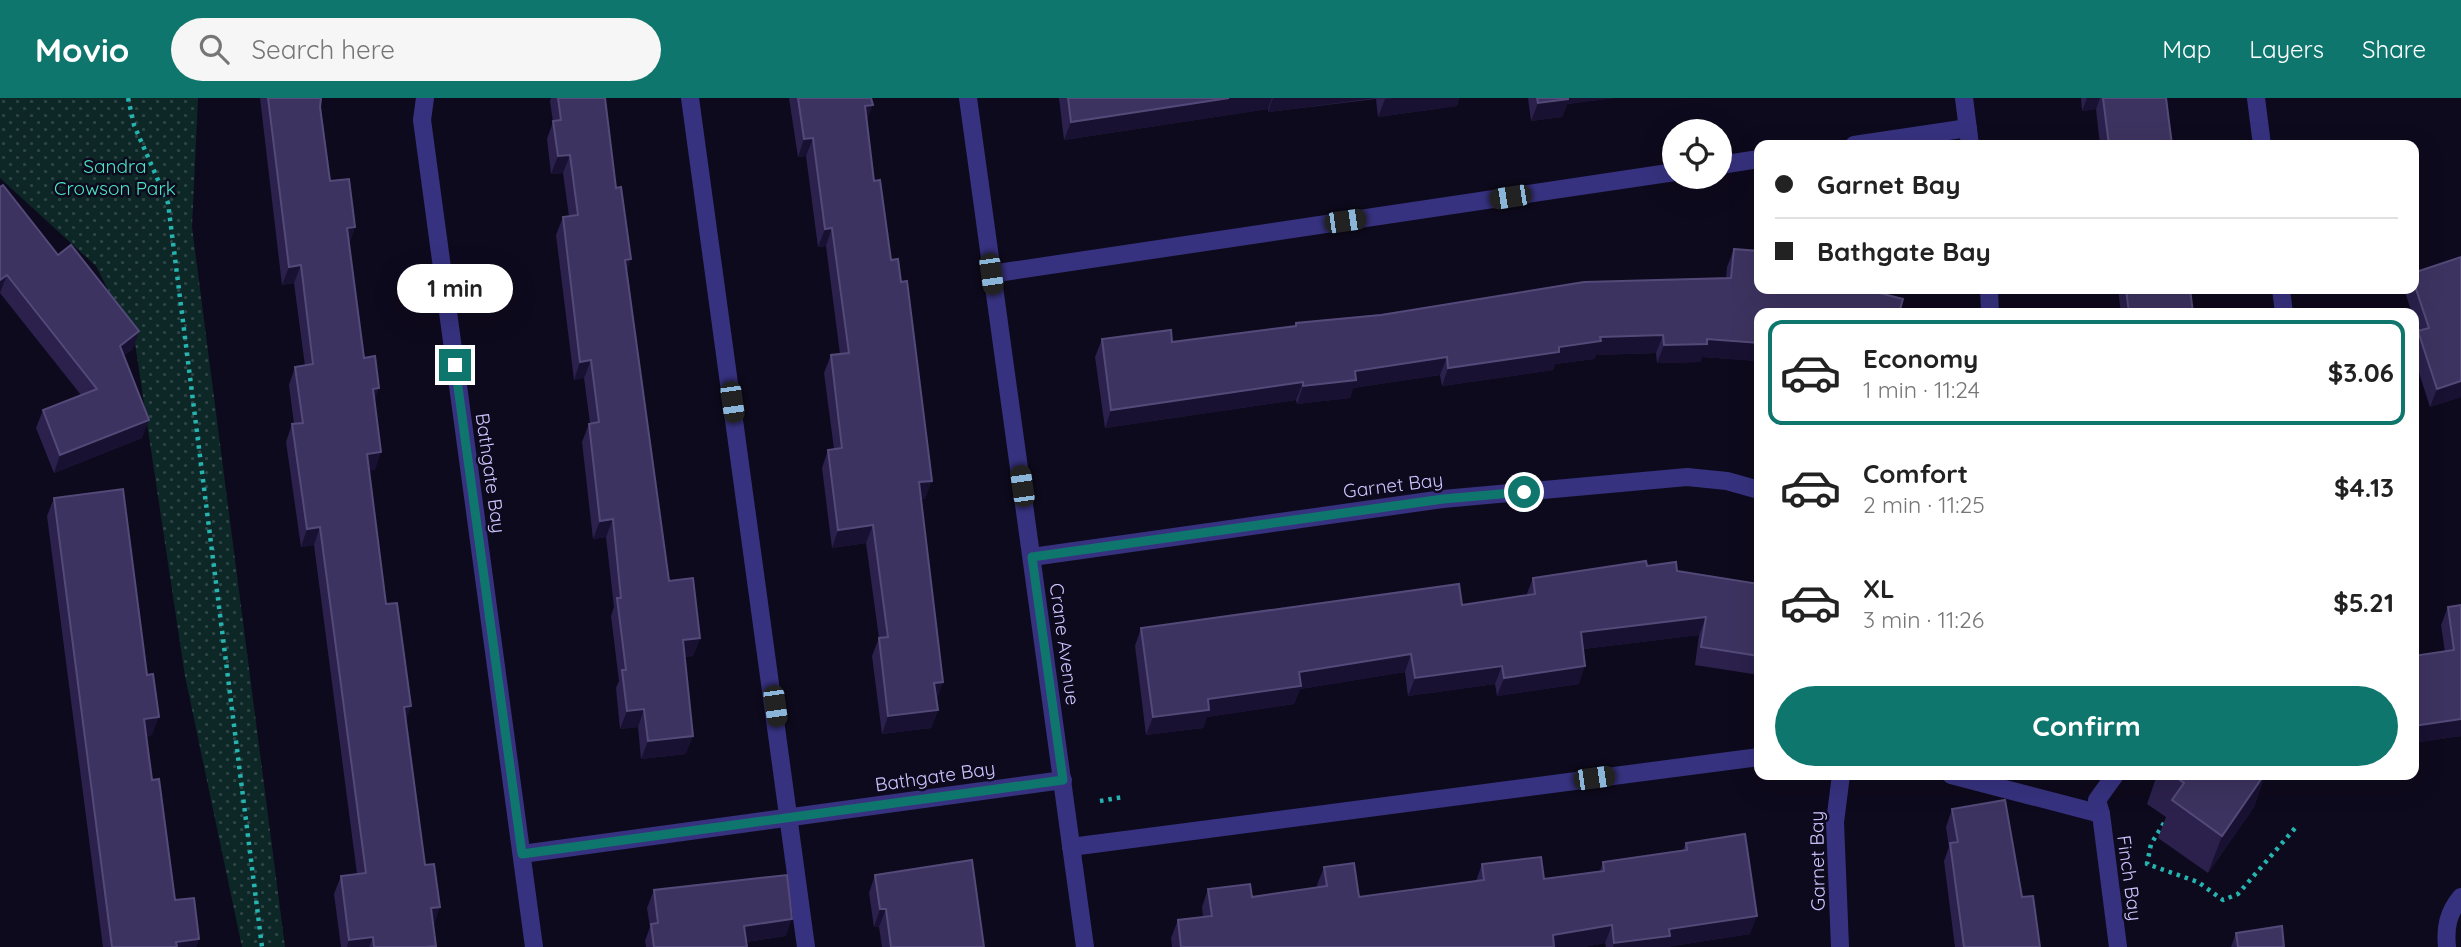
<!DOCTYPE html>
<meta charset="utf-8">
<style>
:root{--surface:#fff;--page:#f6f6f6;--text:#222;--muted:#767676;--line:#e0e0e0;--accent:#0f766e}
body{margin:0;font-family:Quicksand,sans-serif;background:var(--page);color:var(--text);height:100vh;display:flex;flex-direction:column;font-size:26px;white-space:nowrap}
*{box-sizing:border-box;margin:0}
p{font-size:23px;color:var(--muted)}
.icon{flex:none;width:38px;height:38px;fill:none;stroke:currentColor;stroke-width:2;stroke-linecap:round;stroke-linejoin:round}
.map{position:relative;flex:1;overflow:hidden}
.drawer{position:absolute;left:1754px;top:210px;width:665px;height:472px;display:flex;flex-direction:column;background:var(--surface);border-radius:14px;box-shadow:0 7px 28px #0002}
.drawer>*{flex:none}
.top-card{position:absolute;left:1754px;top:42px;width:665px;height:154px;border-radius:14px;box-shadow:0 7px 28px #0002;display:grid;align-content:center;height:154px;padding:0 21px;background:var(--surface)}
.tools{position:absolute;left:1662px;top:21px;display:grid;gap:14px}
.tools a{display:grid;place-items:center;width:70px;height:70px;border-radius:50%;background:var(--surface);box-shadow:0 7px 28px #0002;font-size:35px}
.end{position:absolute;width:32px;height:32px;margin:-16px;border:9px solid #0f766e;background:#fff;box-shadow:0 0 0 4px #fff}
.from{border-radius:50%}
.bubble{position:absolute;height:49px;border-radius:24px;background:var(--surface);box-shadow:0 7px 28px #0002;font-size:23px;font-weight:700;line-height:49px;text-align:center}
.car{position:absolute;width:21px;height:42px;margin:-21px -10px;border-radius:9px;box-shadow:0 0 5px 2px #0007;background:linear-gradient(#222 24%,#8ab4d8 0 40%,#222 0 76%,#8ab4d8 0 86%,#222 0)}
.top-card b{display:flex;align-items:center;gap:24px;height:66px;font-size:26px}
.top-card b+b{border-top:2px solid var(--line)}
.top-card i{width:18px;height:18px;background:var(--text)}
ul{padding:12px 0 0;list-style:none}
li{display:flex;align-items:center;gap:21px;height:105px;margin:0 14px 10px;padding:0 7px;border:4px solid transparent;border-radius:14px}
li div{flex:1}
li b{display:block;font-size:26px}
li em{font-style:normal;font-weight:700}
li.current{border-color:var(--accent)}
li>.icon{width:63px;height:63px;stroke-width:1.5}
.primary-button{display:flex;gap:14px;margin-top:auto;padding:14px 21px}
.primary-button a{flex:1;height:80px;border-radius:42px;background:var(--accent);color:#fff;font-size:28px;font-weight:700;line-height:80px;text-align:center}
header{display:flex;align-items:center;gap:42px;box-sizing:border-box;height:98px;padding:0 35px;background:var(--accent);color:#fff}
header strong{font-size:33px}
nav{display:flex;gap:38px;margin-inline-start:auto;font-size:24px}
.search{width:490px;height:63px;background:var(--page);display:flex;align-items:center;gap:18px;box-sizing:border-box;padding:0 24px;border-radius:38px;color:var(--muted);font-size:26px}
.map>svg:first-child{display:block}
.park{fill:url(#park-dots)}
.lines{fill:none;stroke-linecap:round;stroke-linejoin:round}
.path{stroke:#25b4b0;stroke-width:4.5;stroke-dasharray:3.5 5;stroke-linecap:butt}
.lane{stroke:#37327f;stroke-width:18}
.street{stroke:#37327f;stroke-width:18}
.wall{fill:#2b214c}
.shaded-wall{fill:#181131}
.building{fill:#3d3360;stroke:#544a79;stroke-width:2}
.route{stroke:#0f766e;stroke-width:9}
.labels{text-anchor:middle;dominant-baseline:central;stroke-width:5;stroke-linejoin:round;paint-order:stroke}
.park-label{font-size:19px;fill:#4be5c4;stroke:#0e0a1d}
.street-label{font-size:19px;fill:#cec5ff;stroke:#0e0a1d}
</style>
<header>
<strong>Movio</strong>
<div class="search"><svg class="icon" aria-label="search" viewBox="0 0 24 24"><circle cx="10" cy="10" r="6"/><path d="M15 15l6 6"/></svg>Search here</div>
<nav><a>Map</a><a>Layers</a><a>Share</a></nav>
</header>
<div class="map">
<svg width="2461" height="849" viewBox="0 0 2461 849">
<defs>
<pattern id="park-dots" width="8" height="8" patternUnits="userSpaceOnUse" patternTransform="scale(1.75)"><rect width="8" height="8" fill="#0d2727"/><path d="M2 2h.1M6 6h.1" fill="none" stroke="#2f4547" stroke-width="1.8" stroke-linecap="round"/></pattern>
</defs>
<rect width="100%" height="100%" fill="#0e0a1d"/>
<polygon class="park" points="0,0 198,0 192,129 285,849 242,849 185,578 135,245 96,168 0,80"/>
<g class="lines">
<g class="path">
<polyline points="128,0 134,27 168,105 262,849"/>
<polyline points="1100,703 1123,699"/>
<polyline points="2164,725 2151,746 2147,766 2198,784 2223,802 2238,796 2296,729"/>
</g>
<g class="lane">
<polyline points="690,0 806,849"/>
<polyline points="2256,0 2262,47"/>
<polyline points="1854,47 1968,30"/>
<polyline points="1720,67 1759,61"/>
<polyline points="991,176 1675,74"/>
<polyline points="2281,191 2284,215"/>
<polyline points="1951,677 2101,716 2097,702 2115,677"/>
<polyline points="1071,749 1759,659"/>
</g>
<g class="street">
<polyline points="425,0 422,22 534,849"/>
<polyline points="968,0 1085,849"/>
<polyline points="1964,0 1970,47"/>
<polyline points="1989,191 1990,215"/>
<polyline points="1032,459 1443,401 1687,379 1727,383 1759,392"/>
<polyline points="2101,716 2118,849"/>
<polyline points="522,756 1063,682"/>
<polyline points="1840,849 1835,724 1841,677"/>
<path d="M2447,849C2445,829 2448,815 2461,799"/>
</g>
</g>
<g class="wall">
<polygon points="260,0 321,0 320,9 330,83 355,129 349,146 364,260 375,302 375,372 369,372 386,506 406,623 436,849 341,849 334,796 341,778 357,776 314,447 301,449 286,344 292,326 294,326 289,287 295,269 305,268 294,185 282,187"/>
<polygon points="551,0 605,0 627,173 669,483 700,540 693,558 684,559 686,656 641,661 638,629 620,631 616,590 619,583 611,518 614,509 606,439 593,441 582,344 589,326 590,325 584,280 574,282 556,137 563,119 569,118 563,75 551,76 547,41 553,24 550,3"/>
<polygon points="789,0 871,0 867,23 874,83 925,401 921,401 938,612 931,630 882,636 872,558 879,540 866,445 832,450 822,370 828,352 834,351 824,275 831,257 840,256 826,148 818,149 806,58 798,59"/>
<polygon points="1059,0 1459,0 1457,8 1378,19 1376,1 1268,14 1268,11 1064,42"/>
<polygon points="1528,0 1614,0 1567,6 1562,19 1531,23"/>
<polygon points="2081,0 2166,0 2172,47 2100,47 2096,11 2082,13"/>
<polygon points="0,89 133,251 124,257 142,340 54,375 36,330 43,312 81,297 0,195"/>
<polygon points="1734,151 1759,215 1759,263 1702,259 1700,264 1657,265 1656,255 1596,257 1594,261 1555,266 1553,272 1442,288 1440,277 1353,290 1350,300 1297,306 1296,302 1105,330 1095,259 1102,241 1172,244 1295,228 1296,225 1726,180 1727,169"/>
<polygon points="2413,175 2461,299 2430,309 2413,256 2413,248 2418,235 2413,220 2413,215 2412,215 2405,194 2406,191 2413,191"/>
<polygon points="2118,191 2190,191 2193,215 2121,215"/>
<polygon points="54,400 152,637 146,638 152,682 175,802 199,841 196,849 103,849 47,418"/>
<polygon points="1647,468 1677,473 1759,492 1759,577 1695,567 1699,537 1583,551 1579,586 1497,598 1495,586 1408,598 1405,574 1300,591 1294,606 1207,619 1203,630 1146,637 1135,548 1141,530 1462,507 1526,498 1533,480"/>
<polygon points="2461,507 2461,638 2413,645 2445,554 2441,527 2448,509"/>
<polygon points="2157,677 2265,677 2254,709 2208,775 2158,740 2166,719 2147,706"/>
<polygon points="1952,711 2022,799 2040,849 1955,849 1944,763 1949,749 1946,729"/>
<polygon points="1686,745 1750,836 1666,849 1606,849 1605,845 1584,849 1172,849 1171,840 1178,822 1203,819 1202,809 1208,791 1252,799 1318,790 1317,787 1324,769 1359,799 1476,783 1482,766 1544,781 1600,773 1603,764 1683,752"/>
<polygon points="875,777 984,849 882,849 879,829 874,829 869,795"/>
<polygon points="654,792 786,838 746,844 747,849 646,849 645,843 650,829 647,810"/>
<polygon points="2236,835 2284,849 2231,849"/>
</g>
<g class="shaded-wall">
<polygon points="1229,0 1272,0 1268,11 1064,42 1071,24"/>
<polygon points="1273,0 1376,0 1268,14"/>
<polygon points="1394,0 1459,0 1457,8 1378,19 1385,1"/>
<polygon points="1563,0 1614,0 1567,6 1562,19 1531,23 1538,5"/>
<polygon points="2087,0 2100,0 2096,11 2082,13"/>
<polygon points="873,7 866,25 865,8"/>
<polygon points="813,40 806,58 798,59 804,41"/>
<polygon points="570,57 563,75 551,76 558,58"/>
<polygon points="355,129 349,147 347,130"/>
<polygon points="832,130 826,148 818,149 825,131"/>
<polygon points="631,161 625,179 625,162"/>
<polygon points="301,167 294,185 282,187 289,169"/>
<polygon points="7,177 0,195 0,182"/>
<polygon points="139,233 133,251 114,266 120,248"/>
<polygon points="1663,237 1656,255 1596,257 1594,261 1555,266 1553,272 1442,288 1448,270 1600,239"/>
<polygon points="1707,241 1759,245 1759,263 1702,259 1700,264 1657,265 1664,247"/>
<polygon points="1447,259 1440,277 1353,290 1350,300 1297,306 1303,288 1355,273"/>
<polygon points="591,262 584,280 574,282 580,264"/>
<polygon points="2461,283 2461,299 2430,309 2437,291"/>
<polygon points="1303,284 1296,302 1105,330 1111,312"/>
<polygon points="379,290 373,308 373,291"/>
<polygon points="149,322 142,340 54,375 60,357"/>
<polygon points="381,354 375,372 360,374 367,356"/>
<polygon points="932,383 925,401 913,402 919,384"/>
<polygon points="613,421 606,439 593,441 600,423"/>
<polygon points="873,427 866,445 832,450 838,432"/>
<polygon points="320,429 314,447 301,449 307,431"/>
<polygon points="1706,519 1699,537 1574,552 1581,534"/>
<polygon points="700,540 693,558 676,560 683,542"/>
<polygon points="1411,556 1405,574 1300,591 1294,606 1207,619 1203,630 1146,637 1153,619 1208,601 1299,574"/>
<polygon points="1502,568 1495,586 1408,598 1415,580"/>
<polygon points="1585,568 1579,586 1497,598 1504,580"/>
<polygon points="943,584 937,602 934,585"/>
<polygon points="411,608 405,626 404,609"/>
<polygon points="644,611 638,629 620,631 627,613"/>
<polygon points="938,612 931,630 882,636 888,618"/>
<polygon points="159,619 152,637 137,639 144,621"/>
<polygon points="2461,621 2461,638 2413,645 2413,628"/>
<polygon points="693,638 686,656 641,661 648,643"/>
<polygon points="2264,677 2265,677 2254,709 2208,775 2222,738"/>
<polygon points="440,809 434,827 431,810"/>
<polygon points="880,811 886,811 879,829 874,829"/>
<polygon points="1757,818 1750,836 1666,849 1613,849 1614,845 1669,831"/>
<polygon points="792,821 786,838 738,845 744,828"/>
<polygon points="1612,827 1605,845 1584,849 1548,849 1553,837"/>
<polygon points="373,839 369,849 347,849 349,842"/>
<polygon points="199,841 196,849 175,849 176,844"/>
</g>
<g class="building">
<polygon points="268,0 321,0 320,9 330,83 349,81 355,129 347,130 364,260 375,258 379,290 373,291 381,354 367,356 386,506 397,505 411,608 404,609 425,767 434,766 440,809 431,810 436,848 426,849 374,849 373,839 349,842 341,778 366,775 320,429 307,431 292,326 303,325 295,269 313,266 301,167 289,169"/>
<polygon points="558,0 605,0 616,90 621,89 631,161 625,162 669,483 693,480 700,540 683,542 693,638 648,643 644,611 627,613 622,572 626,572 617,500 621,500 613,421 600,423 589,326 599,324 591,262 580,264 563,119 578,117 570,57 558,58 553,23 561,22"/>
<polygon points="798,0 871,0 873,7 865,8 874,83 880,82 891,162 898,161 901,184 907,183 932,383 919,384 943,584 934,585 938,612 888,618 879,540 888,539 873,427 838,432 828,352 842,350 831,257 849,255 832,130 825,131 813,40 804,41"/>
<polygon points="1068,0 1229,0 1071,24"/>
<polygon points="1537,0 1568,0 1568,1 1538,5"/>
<polygon points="2103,0 2166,0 2172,47 2109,47"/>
<polygon points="3,87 58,157 71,147 139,233 120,248 149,322 60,357 43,312 97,291 7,177 0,182 0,89"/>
<polygon points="1734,151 1759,153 1759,191 1864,191 1903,201 1899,215 1759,215 1759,245 1707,241 1707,246 1664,247 1663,237 1600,239 1601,243 1559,249 1559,254 1448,270 1447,259 1355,273 1356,282 1303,288 1303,284 1111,312 1102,241 1171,232 1172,244 1296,228 1296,225 1381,217 1584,184 1731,180"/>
<polygon points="2461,159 2461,283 2437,291 2418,233 2429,230 2413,182 2413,175"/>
<polygon points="2126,191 2190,191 2193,215 2129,215"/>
<polygon points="123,391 147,577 153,576 159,619 144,621 152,682 159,681 175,802 194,800 199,841 176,844 177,849 112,849 54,400"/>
<polygon points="1646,463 1647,468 1676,464 1677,473 1759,486 1759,558 1701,549 1706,519 1581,534 1585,568 1504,580 1502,568 1415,580 1411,556 1299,574 1301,588 1208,601 1209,612 1153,619 1141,530 1459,486 1462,507 1535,496 1533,480"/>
<polygon points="2461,507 2461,621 2413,628 2413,558 2454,552 2448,509"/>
<polygon points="2173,677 2264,677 2222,738 2172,702 2184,685"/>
<polygon points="2005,702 2022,799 2033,798 2040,849 1964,849 1950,745 1958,744 1952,711"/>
<polygon points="1745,736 1757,818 1669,831 1670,838 1614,845 1612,827 1553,837 1554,849 1181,849 1178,822 1212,818 1208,791 1250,786 1252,799 1327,788 1324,769 1354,765 1359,799 1484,782 1482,766 1541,759 1544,781 1604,773 1603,764 1687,752 1686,745"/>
<polygon points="972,762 984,849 891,849 886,811 880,811 875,777"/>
<polygon points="787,777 792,821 744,828 747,849 654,849 651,826 658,825 654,792"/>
<polygon points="2282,828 2284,849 2238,849 2236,835"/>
</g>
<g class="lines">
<polyline class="route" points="455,267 522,756 1063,682 1032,459 1443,401 1524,394"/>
</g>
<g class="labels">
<g class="park-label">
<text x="115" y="68">Sandra<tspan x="115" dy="22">Crowson Park</tspan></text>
</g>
<g class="street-label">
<text transform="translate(491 375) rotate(82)">Bathgate Bay</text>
<text transform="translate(1393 387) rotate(-7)">Garnet Bay</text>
<text transform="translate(1065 546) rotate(82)">Crane Avenue</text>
<text transform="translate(935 678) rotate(-8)">Bathgate Bay</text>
<text transform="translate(1817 763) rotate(-91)">Garnet Bay</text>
<text transform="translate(2130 780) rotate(82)">Finch Bay</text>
</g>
</g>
</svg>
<div class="tools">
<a><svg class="icon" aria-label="locate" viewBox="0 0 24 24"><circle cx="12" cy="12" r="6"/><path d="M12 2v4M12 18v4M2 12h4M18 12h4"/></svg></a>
</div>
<i class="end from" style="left:1524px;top:394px"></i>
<i class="end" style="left:455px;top:267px"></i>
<div class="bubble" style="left:397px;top:166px;width:116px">1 min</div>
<i class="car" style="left:1510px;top:99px;rotate:261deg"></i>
<i class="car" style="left:1345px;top:123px;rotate:82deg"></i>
<i class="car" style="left:991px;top:176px;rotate:172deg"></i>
<i class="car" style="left:732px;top:304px;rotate:172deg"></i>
<i class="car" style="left:1022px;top:388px;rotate:352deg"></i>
<i class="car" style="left:775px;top:608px;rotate:172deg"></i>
<i class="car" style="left:1594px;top:680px;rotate:82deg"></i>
<div class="top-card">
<b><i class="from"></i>Garnet Bay</b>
<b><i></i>Bathgate Bay</b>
</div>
<section class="drawer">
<ul>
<li class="current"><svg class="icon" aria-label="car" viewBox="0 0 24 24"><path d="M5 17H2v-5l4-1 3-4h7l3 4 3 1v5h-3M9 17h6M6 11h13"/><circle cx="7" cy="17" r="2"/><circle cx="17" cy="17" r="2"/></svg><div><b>Economy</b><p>1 min · 11:24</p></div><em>$3.06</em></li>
<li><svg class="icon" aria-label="car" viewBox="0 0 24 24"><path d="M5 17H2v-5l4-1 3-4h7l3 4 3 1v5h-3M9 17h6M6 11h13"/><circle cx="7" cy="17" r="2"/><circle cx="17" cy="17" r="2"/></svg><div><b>Comfort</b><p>2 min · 11:25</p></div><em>$4.13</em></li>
<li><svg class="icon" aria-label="car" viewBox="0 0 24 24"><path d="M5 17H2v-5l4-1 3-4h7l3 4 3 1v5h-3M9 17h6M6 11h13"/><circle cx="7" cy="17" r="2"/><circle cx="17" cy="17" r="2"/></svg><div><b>XL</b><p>3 min · 11:26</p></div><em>$5.21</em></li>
</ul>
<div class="primary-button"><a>Confirm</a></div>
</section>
</div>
